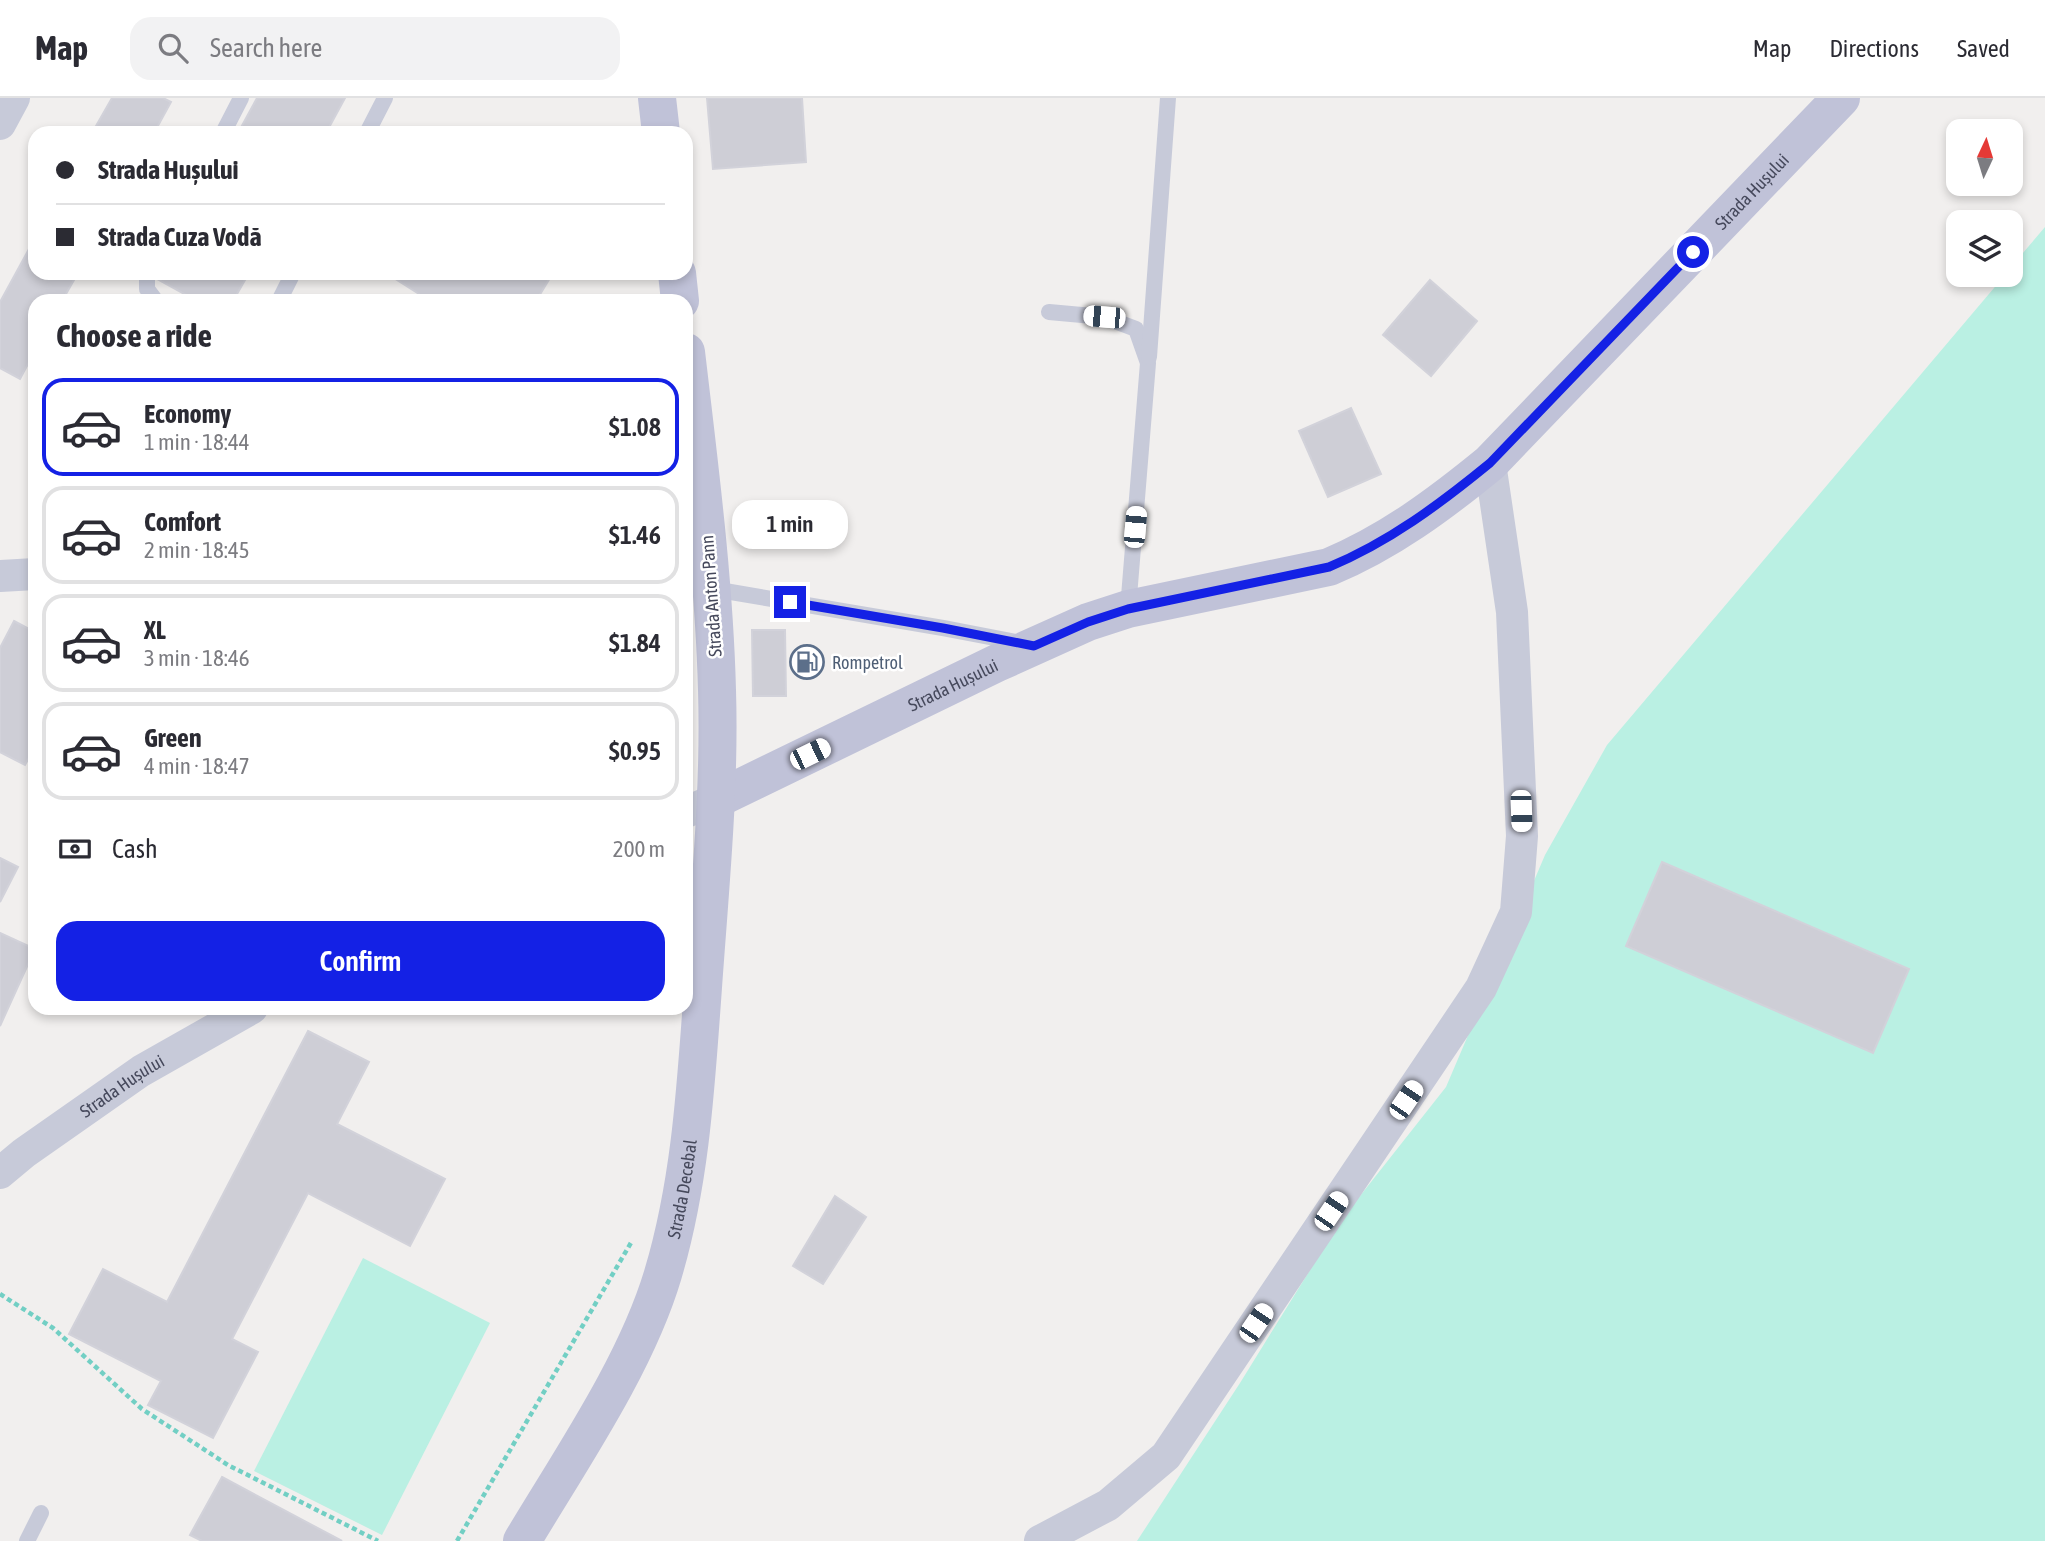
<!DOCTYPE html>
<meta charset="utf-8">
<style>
:root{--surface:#fff;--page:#f2f2f3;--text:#2b2b33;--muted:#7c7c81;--line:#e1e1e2;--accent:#1421e5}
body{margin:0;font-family:"Asap Condensed",sans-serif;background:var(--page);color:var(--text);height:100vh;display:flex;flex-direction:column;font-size:26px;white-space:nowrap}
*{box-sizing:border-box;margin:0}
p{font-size:23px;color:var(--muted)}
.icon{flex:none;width:38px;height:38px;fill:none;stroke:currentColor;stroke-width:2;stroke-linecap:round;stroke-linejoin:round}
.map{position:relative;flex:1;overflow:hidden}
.panel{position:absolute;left:28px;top:196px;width:665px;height:721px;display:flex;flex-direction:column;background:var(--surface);border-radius:21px;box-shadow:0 4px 10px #0003}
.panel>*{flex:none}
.guide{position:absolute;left:28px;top:28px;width:665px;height:154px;border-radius:21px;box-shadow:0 4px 10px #0003;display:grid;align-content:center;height:154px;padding:0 28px;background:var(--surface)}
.needle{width:46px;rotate:4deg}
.fabs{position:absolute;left:1946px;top:21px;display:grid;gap:14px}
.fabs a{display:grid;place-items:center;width:77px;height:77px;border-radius:14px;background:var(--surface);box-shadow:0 4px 10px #0003;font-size:35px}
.end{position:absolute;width:32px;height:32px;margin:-16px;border:9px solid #1421e5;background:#fff;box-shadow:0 0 0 4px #fff}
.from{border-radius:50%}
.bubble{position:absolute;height:49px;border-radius:21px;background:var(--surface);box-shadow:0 4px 10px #0003;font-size:23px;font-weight:600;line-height:49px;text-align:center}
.car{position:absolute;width:21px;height:42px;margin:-21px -10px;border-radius:9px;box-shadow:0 0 5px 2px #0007;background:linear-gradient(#fff 24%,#345 0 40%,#fff 0 76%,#345 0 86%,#fff 0)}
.guide b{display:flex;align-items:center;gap:24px;height:66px;font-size:26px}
.guide b+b{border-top:2px solid var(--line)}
.guide i{width:18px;height:18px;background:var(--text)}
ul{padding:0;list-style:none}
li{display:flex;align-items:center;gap:21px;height:98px;margin:0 14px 10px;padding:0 14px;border:4px solid var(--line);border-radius:21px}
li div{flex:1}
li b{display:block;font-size:26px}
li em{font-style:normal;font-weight:600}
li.current{border-color:var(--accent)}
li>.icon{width:63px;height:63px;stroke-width:1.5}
h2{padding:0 28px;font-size:32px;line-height:84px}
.pay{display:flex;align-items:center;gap:18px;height:77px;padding:0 28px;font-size:26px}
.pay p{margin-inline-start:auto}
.primary-button{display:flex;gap:14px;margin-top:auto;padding:14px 28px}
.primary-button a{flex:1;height:80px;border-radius:21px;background:var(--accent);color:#fff;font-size:28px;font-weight:600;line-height:80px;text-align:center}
header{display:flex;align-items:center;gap:42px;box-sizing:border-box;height:98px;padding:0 35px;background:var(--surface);border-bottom:2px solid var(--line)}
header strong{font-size:33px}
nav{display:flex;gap:38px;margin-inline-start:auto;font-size:24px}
.search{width:490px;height:63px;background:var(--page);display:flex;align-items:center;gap:18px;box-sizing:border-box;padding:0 24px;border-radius:21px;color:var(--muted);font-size:26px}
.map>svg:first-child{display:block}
.green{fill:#baf0e3}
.building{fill:#ceced6;stroke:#d2d2da;stroke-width:2}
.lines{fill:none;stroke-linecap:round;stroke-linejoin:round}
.path{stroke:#72cfc4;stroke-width:4.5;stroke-dasharray:5 3.5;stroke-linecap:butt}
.lane{stroke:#c7cad9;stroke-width:16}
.street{stroke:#c7cad9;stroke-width:32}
.secondary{stroke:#c0c2d8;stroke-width:38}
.route{stroke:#1421e5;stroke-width:9}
.labels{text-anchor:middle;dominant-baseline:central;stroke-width:5;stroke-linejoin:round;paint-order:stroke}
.street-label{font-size:18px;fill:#46495c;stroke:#fff}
.service-label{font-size:18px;fill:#4e5e75;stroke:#fff;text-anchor:start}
</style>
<header>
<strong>Map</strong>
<div class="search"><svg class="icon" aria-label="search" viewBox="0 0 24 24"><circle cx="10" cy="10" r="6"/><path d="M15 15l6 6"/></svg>Search here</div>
<nav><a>Map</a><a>Directions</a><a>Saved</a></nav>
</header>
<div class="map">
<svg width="2045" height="1443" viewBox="0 0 2045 1443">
<rect width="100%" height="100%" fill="#f1efee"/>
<g class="green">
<polygon points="2045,129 2045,1443 1137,1443 1240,1285 1341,1122 1446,989 1545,757 1607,647 2005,177 2011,177 2011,169"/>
<polygon points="363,1160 490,1225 382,1437 254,1373"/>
</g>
<g class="building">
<polygon points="112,0 163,0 171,4 154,35 92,35"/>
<polygon points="257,0 345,0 326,35 238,35"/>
<polygon points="707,0 802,0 806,64 713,71"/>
<polygon points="35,140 35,175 78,175 62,203 35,203 35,253 20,281 0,270 0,204"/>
<polygon points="161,175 249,175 233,203 197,203 157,181"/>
<polygon points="386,175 553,175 536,203 415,203 419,196"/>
<polygon points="1430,182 1477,223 1431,278 1383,237"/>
<polygon points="1351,310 1381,376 1328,399 1299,333"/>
<polygon points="14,523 35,534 35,648 25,667 0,654 0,550"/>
<polygon points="752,532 785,532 786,598 753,598"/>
<polygon points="0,760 18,769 0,804"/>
<polygon points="1662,764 1909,871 1873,955 1626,848"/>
<polygon points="0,835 35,851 0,928"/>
<polygon points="308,933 369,964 337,1026 445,1081 410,1148 308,1095 232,1241 258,1254 213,1340 148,1307 161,1283 69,1236 103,1171 167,1204"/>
<polygon points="835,1098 866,1119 823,1186 793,1168"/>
<polygon points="222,1379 342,1443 202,1443 190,1437"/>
</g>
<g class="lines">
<g class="path">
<polyline points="0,1196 53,1230 142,1311 228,1367 378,1443"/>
<polyline points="457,1443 632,1143"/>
</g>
<g class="lane">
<polyline points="223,35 241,0"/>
<polyline points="367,35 385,0"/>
<polyline points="147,175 147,191 156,203"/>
<polyline points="279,203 293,175"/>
<polyline points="1049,214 1104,219 1136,231 1148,265 1128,511"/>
<polyline points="1149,259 1168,0"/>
<polyline points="713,491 943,530 1021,545"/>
<polyline points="27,1443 41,1415"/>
</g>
<g class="street">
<polyline points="0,26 14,0"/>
<polyline points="0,478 35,476"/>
<polyline points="686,714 717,701"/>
<path id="s1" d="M0,1075L24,1055L141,973L252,910"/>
<polyline points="1040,1443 1108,1407 1166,1358 1481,890 1516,814 1522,738 1512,514 1490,365"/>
</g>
<g class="secondary">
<polyline points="657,0 661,35"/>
<polyline points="677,175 680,203"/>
<path id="s2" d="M717,701L997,565L1088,524L1128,511L1329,469C1389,444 1440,406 1490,365L1841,0"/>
<path id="s3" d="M522,1443C571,1361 636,1267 663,1176C691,1082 696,985 703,889C710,790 720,691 717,592C714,479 699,366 686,254"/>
</g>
</g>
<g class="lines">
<path class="route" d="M790,504L943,530L1034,548L1088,524L1128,511L1329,469C1389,444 1440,406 1490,365L1693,154"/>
</g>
<defs>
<g id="fuel-ring" transform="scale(1.75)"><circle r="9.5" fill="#fff" stroke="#5c6f8a" stroke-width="1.5"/><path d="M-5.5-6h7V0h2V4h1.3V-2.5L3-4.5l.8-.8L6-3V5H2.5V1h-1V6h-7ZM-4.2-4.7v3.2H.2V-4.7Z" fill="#5c6f8a"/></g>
</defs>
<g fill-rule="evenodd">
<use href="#fuel-ring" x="807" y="564"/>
</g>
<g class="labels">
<g class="street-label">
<text stroke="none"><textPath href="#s2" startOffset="1228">Strada Hușului</textPath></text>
<text transform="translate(711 498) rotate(-94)">Strada Anton Pann</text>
<text stroke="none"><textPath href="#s2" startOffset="262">Strada Hușului</textPath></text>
<text stroke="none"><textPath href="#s1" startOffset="150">Strada Hușului</textPath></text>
<text stroke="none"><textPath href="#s3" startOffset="390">Strada Decebal</textPath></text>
</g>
<g class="service-label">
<text x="832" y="564">Rompetrol</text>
</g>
</g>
</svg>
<div class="fabs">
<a><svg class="needle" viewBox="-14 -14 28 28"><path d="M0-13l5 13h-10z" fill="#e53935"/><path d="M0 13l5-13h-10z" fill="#7c7c81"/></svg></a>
<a><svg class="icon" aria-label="layers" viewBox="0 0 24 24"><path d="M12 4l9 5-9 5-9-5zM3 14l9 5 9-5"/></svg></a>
</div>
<i class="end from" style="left:1693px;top:154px"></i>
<i class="end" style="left:790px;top:504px"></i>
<div class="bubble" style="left:732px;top:402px;width:116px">1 min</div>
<i class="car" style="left:1104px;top:219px;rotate:275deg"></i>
<i class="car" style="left:1135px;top:429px;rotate:5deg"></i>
<i class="car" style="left:810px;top:656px;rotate:64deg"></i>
<i class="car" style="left:1521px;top:713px;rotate:178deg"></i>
<i class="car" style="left:1406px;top:1002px;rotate:34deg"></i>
<i class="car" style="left:1331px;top:1113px;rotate:34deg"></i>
<i class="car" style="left:1256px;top:1225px;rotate:34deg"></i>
<div class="guide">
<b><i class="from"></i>Strada Hușului</b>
<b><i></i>Strada Cuza Vodă</b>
</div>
<section class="panel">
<h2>Choose a ride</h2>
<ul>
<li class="current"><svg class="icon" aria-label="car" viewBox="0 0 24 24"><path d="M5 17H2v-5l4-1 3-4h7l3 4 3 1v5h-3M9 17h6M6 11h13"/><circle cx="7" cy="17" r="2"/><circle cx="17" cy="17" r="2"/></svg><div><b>Economy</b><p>1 min · 18:44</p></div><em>$1.08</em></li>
<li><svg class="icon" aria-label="car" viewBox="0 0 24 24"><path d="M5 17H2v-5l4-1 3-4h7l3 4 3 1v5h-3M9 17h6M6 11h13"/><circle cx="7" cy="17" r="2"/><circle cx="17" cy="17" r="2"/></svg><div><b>Comfort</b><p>2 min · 18:45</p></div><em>$1.46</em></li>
<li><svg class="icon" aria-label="car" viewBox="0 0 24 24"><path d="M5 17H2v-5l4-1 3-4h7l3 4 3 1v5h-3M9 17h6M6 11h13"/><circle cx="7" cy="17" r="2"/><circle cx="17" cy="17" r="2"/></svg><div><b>XL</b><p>3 min · 18:46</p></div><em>$1.84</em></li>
<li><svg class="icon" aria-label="car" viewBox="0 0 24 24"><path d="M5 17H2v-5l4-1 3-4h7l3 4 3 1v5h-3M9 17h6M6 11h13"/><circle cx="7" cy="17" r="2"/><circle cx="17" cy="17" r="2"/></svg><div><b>Green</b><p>4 min · 18:47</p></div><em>$0.95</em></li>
</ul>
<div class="pay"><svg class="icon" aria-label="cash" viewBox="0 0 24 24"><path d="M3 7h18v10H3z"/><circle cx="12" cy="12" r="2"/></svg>Cash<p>200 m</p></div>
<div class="primary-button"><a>Confirm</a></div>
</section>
</div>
